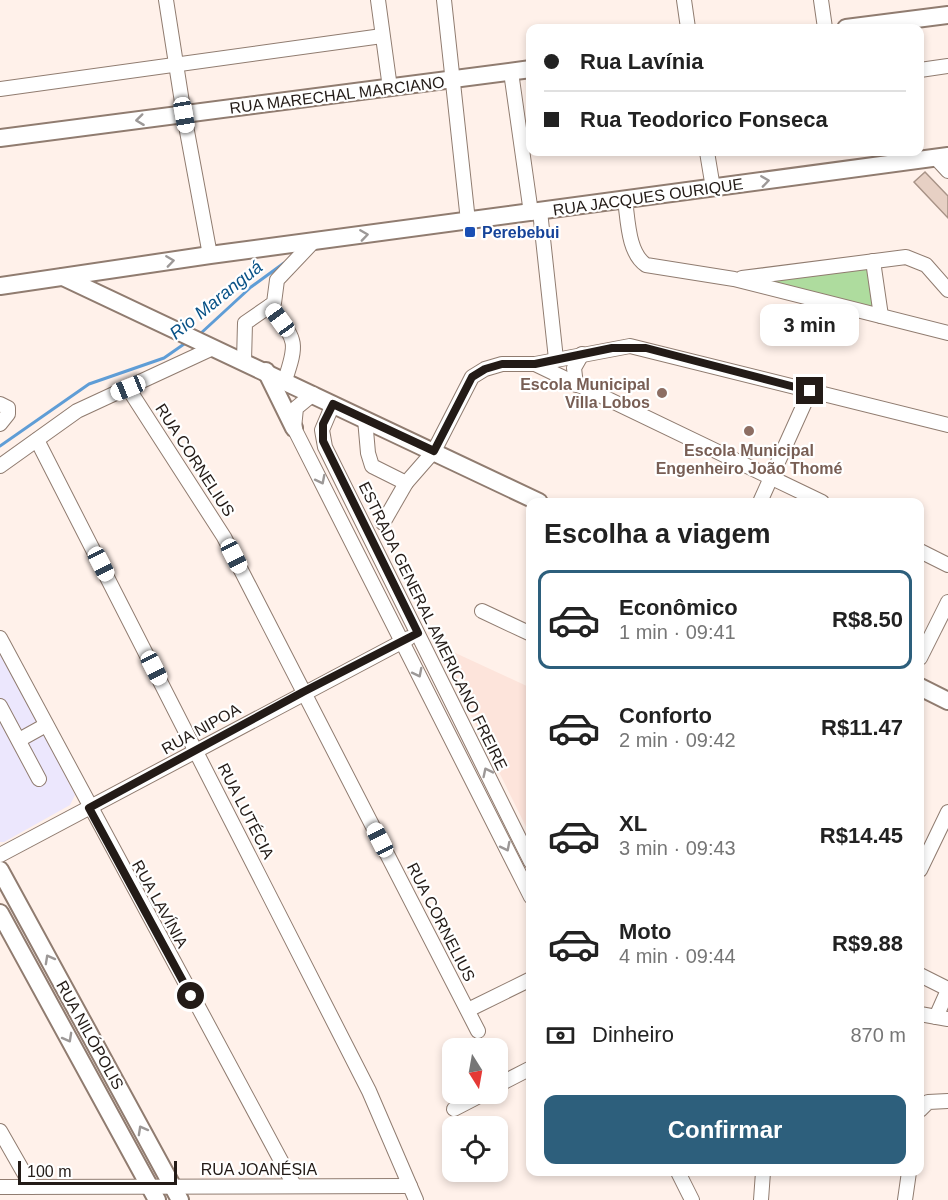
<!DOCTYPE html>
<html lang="pt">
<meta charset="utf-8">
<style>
:root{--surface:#fff;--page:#f2f2f2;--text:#222;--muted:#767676;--line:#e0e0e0;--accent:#2d5f7c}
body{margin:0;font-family:Arial,sans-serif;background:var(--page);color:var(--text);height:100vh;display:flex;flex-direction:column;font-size:22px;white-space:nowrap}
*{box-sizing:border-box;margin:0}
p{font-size:20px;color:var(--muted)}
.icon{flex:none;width:33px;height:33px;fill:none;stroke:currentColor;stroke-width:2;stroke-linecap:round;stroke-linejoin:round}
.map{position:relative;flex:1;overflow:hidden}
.details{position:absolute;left:526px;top:498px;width:398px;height:678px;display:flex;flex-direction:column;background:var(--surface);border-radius:12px;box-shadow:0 3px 9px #0003}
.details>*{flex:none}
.top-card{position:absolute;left:526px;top:24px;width:398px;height:132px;border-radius:12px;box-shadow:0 3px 9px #0003;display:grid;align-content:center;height:132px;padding:0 18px;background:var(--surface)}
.needle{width:39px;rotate:169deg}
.tools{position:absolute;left:442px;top:1038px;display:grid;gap:12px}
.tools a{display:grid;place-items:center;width:66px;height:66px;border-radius:12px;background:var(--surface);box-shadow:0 3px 9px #0003;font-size:30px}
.scale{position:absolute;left:18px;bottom:15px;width:159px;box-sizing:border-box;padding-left:6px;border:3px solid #231b17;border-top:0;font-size:16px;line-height:21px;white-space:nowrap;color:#231b17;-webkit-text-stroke:4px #fff;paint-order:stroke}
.end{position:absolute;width:27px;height:27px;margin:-14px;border:8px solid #231b17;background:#fff;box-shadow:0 0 0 3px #fff}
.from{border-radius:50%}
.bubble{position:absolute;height:42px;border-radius:12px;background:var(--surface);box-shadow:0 3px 9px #0003;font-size:20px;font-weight:600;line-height:42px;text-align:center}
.car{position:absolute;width:18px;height:36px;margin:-18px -9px;border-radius:8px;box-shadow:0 0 4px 2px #0007;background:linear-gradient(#fff 24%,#345 0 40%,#fff 0 76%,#345 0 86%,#fff 0)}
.top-card b{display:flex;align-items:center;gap:21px;height:57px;font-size:22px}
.top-card b+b{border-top:2px solid var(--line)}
.top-card i{width:15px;height:15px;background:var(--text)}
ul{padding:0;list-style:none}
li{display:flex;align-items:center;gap:18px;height:99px;margin:0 12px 9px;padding:0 6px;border:3px solid transparent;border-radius:12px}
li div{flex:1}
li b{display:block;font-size:22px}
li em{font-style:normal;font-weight:600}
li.on{border-color:var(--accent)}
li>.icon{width:54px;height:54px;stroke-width:1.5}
h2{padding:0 18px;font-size:27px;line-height:72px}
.pay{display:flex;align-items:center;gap:15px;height:66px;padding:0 18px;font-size:22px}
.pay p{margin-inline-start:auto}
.button{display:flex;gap:12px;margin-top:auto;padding:12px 18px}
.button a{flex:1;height:69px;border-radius:12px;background:var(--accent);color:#fff;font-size:24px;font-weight:600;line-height:69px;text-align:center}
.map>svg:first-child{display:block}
.commercial{fill:#fde4db}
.medical{fill:#ece7fd}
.green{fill:#aedc9e}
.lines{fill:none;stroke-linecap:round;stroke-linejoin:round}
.stream{stroke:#5f9dd6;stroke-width:3}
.building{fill:#e7d0c4;stroke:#a89387;stroke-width:1.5}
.minor-casing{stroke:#907c70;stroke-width:16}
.major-casing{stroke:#907c70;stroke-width:20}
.minor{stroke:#fff;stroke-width:14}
.major{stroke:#fff;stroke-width:16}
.oneway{stroke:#9c9897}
.route{stroke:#231b17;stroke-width:8}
.transit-dot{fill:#1a4fb4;stroke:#fff;stroke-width:2}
.education-dot{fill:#8d6e63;stroke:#fff;stroke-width:2}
.labels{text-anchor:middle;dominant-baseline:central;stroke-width:4.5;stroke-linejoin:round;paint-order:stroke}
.street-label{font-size:16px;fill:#231b17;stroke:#fff}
.transit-label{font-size:16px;font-weight:bold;fill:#164399;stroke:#fff;text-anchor:start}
.education-label{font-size:16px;font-weight:bold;fill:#785e54;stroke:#fff;text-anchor:end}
.water-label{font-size:18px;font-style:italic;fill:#095287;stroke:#fff}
</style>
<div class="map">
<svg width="948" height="1200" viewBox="0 0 948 1200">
<rect width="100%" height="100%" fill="#fff1ea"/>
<polygon class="commercial" points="436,644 531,688 531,837"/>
<polygon class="medical" points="0,647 75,795 70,805 4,842 0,842"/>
<polygon class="green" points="873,261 881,316 734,279"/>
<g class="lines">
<g class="stream">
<polyline points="200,334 251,287 284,263"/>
<polyline points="0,446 89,384 164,358 187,342"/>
</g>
</g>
<polygon class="building" points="925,172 948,196 948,218 914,182"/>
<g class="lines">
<g class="minor-casing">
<g id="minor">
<polyline points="166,0 184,115 210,255"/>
<polyline points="378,0 390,88"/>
<polyline points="444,0 468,221"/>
<polyline points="684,0 688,28"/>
<polyline points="821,0 825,28"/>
<polyline points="920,70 948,66"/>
<polyline points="511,72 531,213"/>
<polyline points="0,89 382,36"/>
<polyline points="707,152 713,188"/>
<polyline points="936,158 948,171"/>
<path d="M625,200C628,220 628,253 646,265L734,279L948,333"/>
<polyline points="540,211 556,359"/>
<polyline points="873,261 881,316"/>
<polyline points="742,278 906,257 926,265 948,290"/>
<path d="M270,306C295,340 299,339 285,380"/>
<polyline points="244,361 245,323 274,303 277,280 313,242"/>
<polyline points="535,364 822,502"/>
<polyline points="576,385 574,368 582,354"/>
<polyline points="128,388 224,537 478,1031"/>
<polyline points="313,394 296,408 294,428 531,897"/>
<polyline points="0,404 8,408 8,414 0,424"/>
<polyline points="333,404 322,430 325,447 531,862"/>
<polyline points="365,419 368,453 372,466 406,483 434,451 472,377 485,369 502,364 535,364 630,346 948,425"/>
<polyline points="37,440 369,1091 416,1200"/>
<polyline points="0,466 77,411 213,348"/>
<polyline points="760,502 810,391"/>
<polyline points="383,523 406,483"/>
<polyline points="920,551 948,565"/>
<polyline points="482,611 531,634"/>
<polyline points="0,638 294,1185"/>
<polyline points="920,658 948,602"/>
<polyline points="0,706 39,779"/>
<polyline points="19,740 46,725"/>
<polyline points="0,855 409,638"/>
<polyline points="920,870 948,812"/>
<polyline points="920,975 948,989"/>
<polyline points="468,1010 531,979"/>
<polyline points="920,1014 948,1019"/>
<polyline points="936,1017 948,990"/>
<polyline points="498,1085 531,1068"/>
<polyline points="454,1109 483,1094"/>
<polyline points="920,1110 928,1102 948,1101"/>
<polyline points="0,1131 32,1187"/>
<polyline points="678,1172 692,1200"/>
<polyline points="0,1187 410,1186"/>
<polyline points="761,1200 763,1172"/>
<polyline points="905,1200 909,1172"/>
</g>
</g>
<g class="major-casing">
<g id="major">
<polyline points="846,28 948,15"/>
<polyline points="0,138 531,69"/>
<polyline points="63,277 539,502"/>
<polyline points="0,286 210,255 948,156"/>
<polyline points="266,371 294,428"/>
<polyline points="920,687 948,701"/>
<polyline points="0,870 180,1200"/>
<polyline points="0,913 157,1200"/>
</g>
</g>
<use href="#minor" class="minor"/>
<use href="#major" class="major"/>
</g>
<defs><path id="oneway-chevron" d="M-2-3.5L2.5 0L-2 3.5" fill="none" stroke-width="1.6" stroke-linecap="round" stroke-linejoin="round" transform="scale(1.5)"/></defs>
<g class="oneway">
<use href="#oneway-chevron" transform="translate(140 120) rotate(173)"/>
<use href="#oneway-chevron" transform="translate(765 181) rotate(-8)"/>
<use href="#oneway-chevron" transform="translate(364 235) rotate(-8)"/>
<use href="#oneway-chevron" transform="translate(170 261) rotate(-8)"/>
<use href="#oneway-chevron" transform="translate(321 480) rotate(63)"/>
<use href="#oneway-chevron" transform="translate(418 673) rotate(63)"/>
<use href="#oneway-chevron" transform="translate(487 772) rotate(-116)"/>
<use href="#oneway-chevron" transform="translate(506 847) rotate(63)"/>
<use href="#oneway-chevron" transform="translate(49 959) rotate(-119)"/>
<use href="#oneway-chevron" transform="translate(68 1038) rotate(61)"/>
<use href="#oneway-chevron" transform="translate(142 1130) rotate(-119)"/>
</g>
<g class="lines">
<polyline class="route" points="191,996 89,808 303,692 418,633 323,441 323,424 333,404 434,451 472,377 485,369 502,364 535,364 612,348 646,348 810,391"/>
</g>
<rect class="transit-dot" x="464" y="226" width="12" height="12" rx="3"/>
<g class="education-dot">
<circle cx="662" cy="393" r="6"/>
<circle cx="749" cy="431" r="6"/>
</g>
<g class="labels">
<g class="street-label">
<text transform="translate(337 95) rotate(-7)">RUA MARECHAL MARCIANO</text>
<text transform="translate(648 197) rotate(-8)">RUA JACQUES OURIQUE</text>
<text transform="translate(195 460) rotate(57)">RUA CORNELIUS</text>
<text transform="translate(433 626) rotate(64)">ESTRADA GENERAL AMERICANO FREIRE</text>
<text transform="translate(201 729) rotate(-29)">RUA NIPOA</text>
<text transform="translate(246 811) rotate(63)">RUA LUTÉCIA</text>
<text transform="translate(160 904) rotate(61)">RUA LAVÍNIA</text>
<text transform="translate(441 922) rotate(63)">RUA CORNELIUS</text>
<text transform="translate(90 1035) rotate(61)">RUA NILÓPOLIS</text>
<text x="259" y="1169">RUA JOANÉSIA</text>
</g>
<g class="transit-label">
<text x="482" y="232">Perebebui</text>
</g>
<g class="education-label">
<text x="650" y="384">Escola Municipal<tspan x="650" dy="18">Villa Lobos</tspan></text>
<text x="749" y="450" text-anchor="middle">Escola Municipal<tspan x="749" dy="18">Engenheiro João Thomé</tspan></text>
</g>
<g class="water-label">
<text transform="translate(216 300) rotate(-39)">Rio Maranguá</text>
</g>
</g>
</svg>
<div class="tools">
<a><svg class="needle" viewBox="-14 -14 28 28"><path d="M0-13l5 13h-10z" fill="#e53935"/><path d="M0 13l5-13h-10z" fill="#767676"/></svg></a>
<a><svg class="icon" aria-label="locate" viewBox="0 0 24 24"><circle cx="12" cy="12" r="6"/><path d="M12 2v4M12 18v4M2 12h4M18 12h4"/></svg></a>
</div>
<div class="scale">100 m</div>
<i class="end from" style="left:191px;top:996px"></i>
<i class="end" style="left:810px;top:391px"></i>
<div class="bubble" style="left:760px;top:304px;width:99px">3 min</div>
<i class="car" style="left:184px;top:115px;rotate:170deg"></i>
<i class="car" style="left:280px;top:320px;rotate:324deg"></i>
<i class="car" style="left:128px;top:388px;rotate:248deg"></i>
<i class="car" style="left:234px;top:556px;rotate:153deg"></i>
<i class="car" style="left:101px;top:564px;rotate:153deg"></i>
<i class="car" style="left:154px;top:668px;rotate:153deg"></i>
<i class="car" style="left:380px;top:840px;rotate:333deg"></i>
<div class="top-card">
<b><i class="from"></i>Rua Lavínia</b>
<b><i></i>Rua Teodorico Fonseca</b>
</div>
<section class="details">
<h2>Escolha a viagem</h2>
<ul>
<li class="on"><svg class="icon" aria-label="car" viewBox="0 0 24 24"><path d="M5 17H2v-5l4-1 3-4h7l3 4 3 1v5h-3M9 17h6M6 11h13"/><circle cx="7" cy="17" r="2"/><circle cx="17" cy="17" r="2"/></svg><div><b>Econômico</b><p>1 min · 09:41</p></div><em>R$8.50</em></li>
<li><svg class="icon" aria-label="car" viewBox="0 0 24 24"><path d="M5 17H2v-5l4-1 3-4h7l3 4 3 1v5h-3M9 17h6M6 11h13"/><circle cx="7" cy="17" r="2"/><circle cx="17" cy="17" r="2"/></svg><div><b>Conforto</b><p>2 min · 09:42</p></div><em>R$11.47</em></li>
<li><svg class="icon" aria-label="car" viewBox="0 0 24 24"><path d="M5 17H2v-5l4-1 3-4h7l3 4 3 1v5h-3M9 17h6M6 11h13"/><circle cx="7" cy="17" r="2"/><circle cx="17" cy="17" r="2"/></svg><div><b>XL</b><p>3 min · 09:43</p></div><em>R$14.45</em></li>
<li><svg class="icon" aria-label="car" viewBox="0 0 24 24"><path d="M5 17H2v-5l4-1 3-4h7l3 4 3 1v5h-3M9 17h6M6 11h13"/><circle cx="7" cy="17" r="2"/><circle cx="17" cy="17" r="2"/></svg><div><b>Moto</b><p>4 min · 09:44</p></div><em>R$9.88</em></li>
</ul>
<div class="pay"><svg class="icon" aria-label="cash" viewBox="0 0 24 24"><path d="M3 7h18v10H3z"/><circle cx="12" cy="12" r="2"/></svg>Dinheiro<p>870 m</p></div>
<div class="button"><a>Confirmar</a></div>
</section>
</div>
